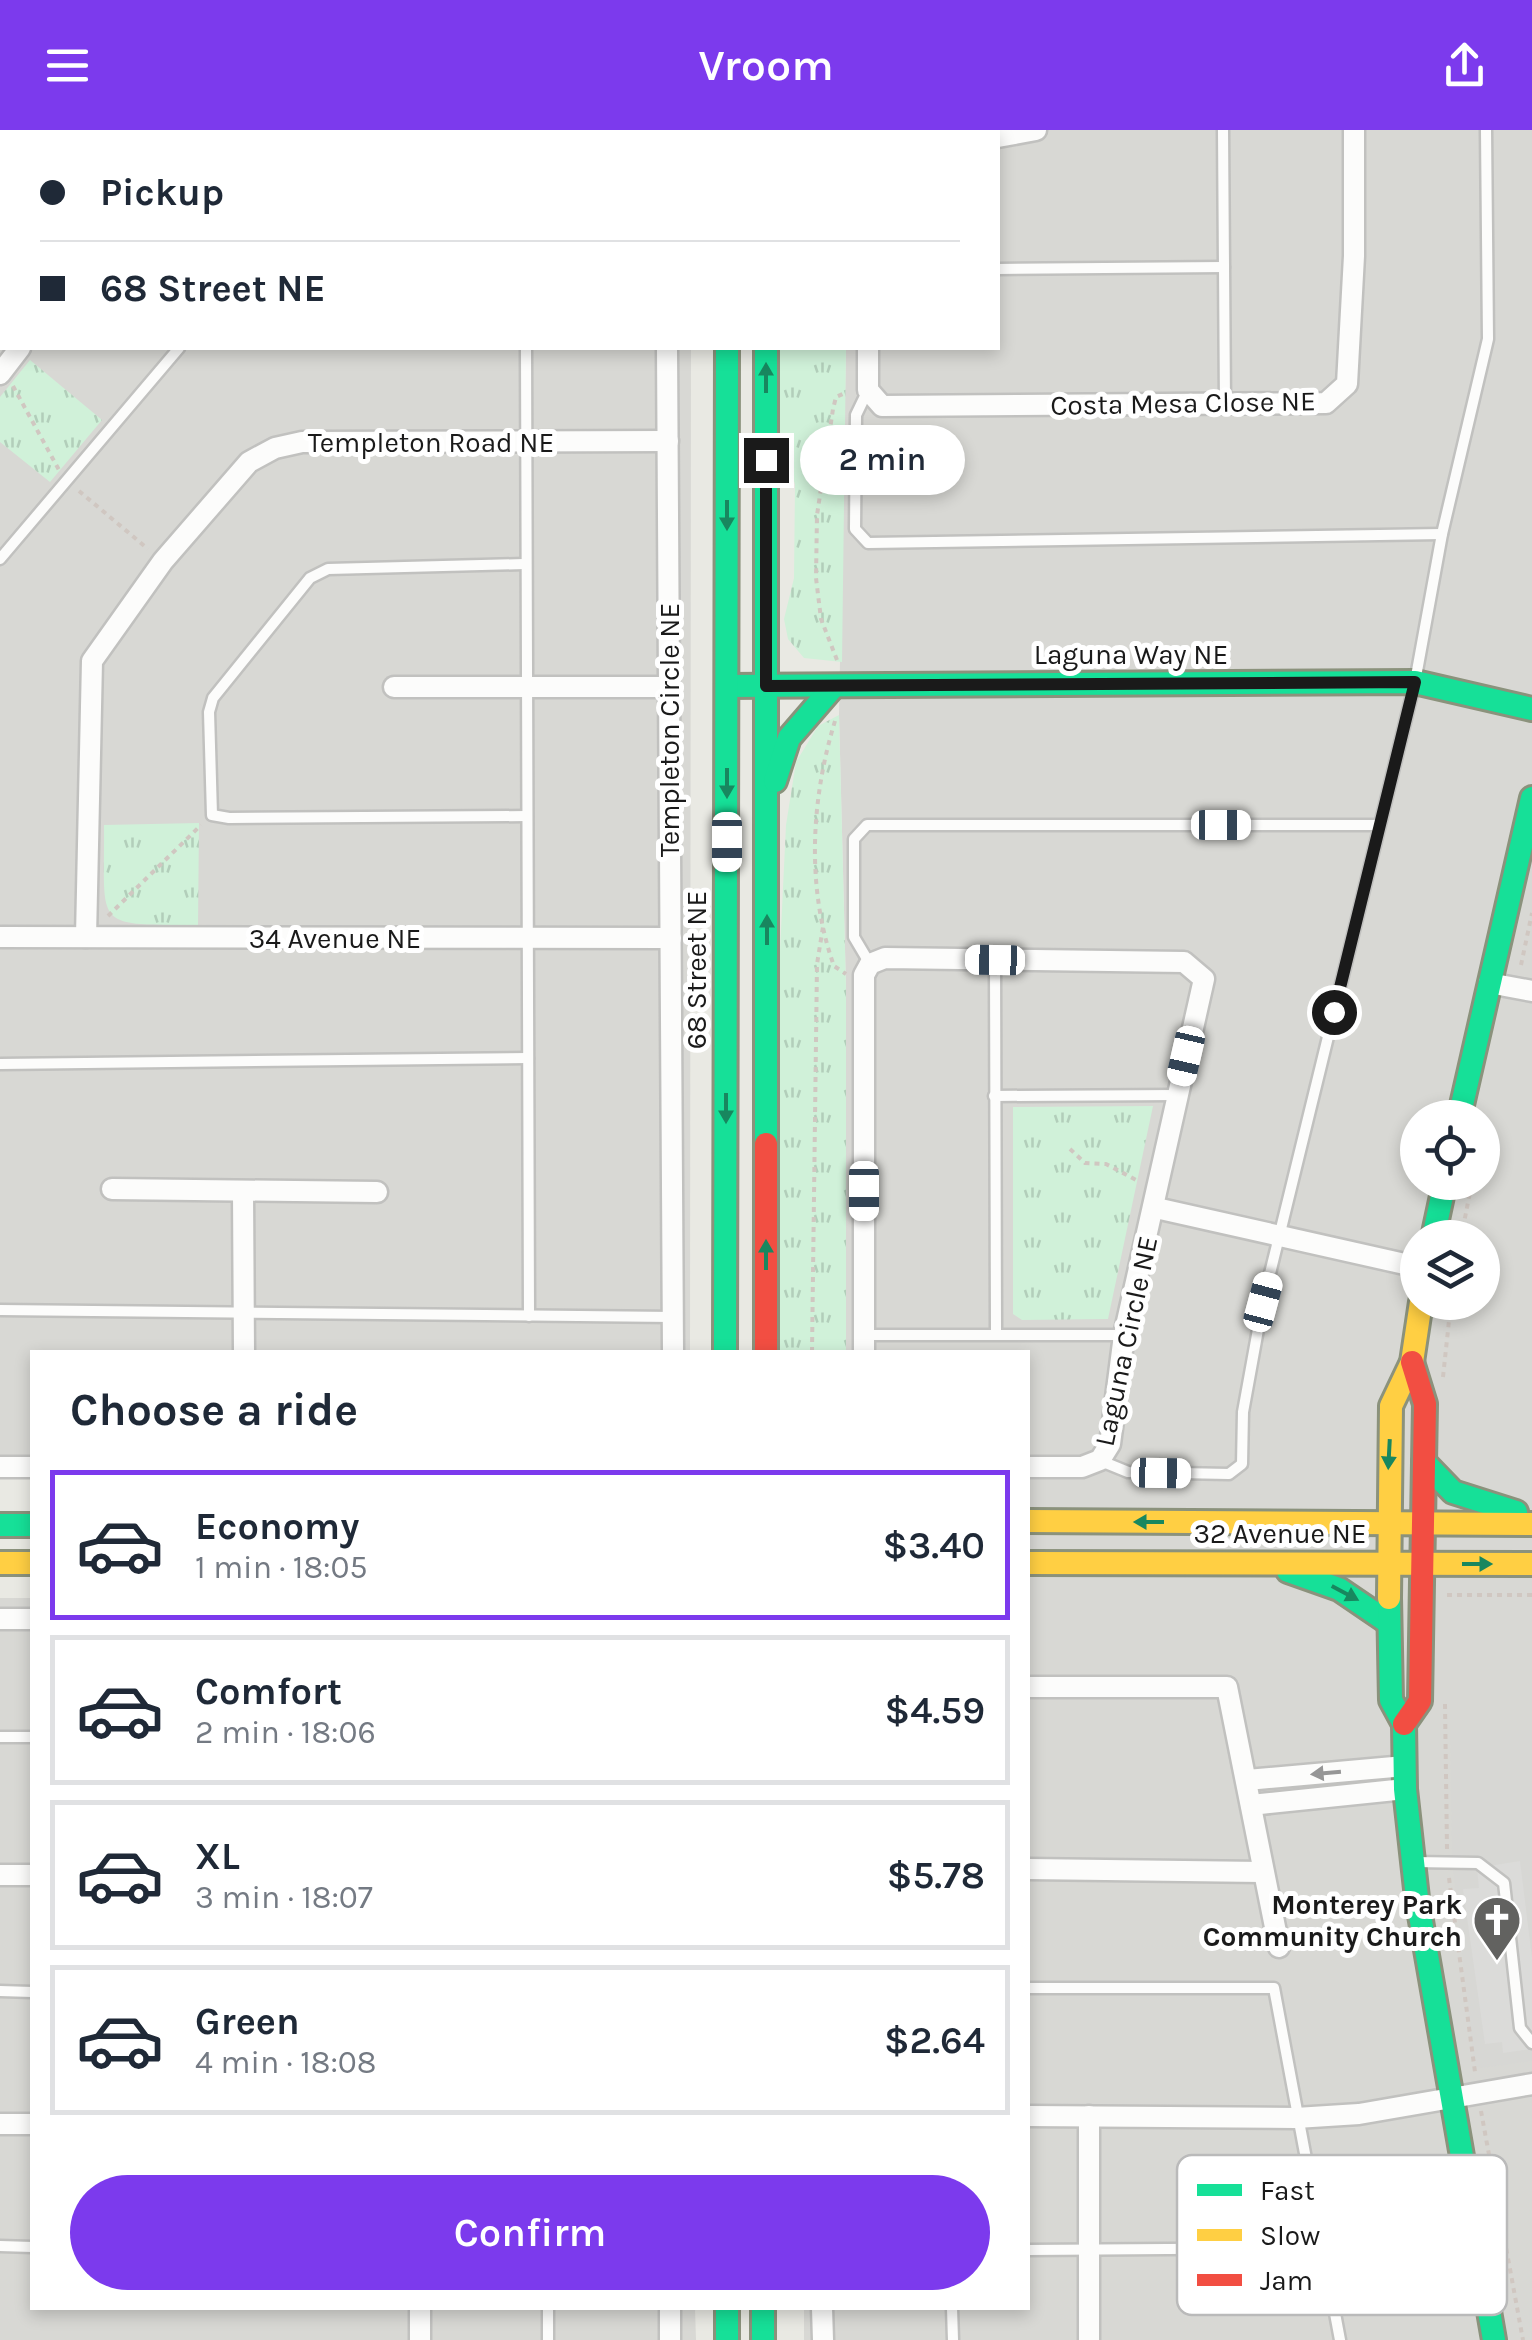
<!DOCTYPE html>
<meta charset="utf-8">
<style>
:root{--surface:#fff;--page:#f6f6f7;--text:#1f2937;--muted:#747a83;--line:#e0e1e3;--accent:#7c3aed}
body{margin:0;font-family:Karla,sans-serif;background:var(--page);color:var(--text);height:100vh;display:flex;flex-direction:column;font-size:38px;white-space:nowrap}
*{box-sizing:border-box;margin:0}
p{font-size:32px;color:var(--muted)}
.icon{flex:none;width:55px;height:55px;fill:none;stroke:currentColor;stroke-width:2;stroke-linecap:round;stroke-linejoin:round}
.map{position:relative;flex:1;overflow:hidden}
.drawer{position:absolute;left:30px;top:1220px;width:1000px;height:960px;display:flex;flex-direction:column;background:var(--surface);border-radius:0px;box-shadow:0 5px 15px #0003}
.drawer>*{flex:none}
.guide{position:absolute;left:0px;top:0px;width:1000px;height:220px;box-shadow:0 5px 15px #0003;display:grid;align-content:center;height:220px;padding:0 40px;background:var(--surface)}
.buttons{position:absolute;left:1400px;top:970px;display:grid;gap:20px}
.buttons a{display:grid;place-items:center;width:100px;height:100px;border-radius:50%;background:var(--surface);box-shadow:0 5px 15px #0003;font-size:50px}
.end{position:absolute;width:45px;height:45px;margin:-22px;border:12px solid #1a1a1a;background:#fff;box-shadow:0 0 0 5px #fff}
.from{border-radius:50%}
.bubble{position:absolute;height:70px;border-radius:35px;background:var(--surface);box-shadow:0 5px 15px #0003;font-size:32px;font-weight:600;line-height:70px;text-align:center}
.car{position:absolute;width:30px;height:60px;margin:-30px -15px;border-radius:12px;box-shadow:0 0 8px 2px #0007;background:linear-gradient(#fff 24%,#345 0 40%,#fff 0 76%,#345 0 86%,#fff 0)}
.guide b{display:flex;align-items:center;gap:35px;height:95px;font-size:38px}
.guide b+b{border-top:2px solid var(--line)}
.guide i{width:25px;height:25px;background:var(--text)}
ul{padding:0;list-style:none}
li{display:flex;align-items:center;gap:30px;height:150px;margin:0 20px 15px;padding:0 20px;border:5px solid var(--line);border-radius:0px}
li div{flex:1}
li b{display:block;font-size:38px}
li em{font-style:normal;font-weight:600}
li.selected{border-color:var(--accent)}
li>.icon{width:90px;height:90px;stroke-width:1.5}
h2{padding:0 40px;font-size:45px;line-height:120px}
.button{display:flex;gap:20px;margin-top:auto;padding:20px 40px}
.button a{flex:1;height:115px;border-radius:60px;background:var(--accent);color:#fff;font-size:40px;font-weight:600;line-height:115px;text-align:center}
header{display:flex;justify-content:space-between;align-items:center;height:130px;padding:0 40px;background:var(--accent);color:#fff;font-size:45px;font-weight:600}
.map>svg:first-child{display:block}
.residential{fill:#d8d8d4;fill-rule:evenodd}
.religious{fill:#d7d7d4}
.park{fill:url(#park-tufts)}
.parking{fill:#dbdbd9}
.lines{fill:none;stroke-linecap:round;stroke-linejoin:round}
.lane-casing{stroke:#c1c1bf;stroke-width:15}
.street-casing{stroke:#c1c1bf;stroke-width:25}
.fast-casing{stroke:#8b927c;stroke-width:28}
.slow-casing{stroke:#8b927c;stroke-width:28}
.jam-casing{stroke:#8b927c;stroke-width:28}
.path{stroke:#d0c7c1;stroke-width:4;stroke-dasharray:5 5;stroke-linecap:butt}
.lane{stroke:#fcfcfb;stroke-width:10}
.street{stroke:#fcfcfb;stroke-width:20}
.fast{stroke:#16e098;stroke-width:22}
.slow{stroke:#ffcf43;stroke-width:22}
.jam{stroke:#f24e42;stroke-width:22}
.oneway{fill:#18875f}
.oneway2{fill:#969696}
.route{stroke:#1a1a1a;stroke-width:12}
.labels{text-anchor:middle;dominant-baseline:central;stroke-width:10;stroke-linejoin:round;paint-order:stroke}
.street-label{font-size:28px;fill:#1a1a1a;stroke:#fff}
.poi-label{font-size:28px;font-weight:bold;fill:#1a1a1a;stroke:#fff;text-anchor:end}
.key{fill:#fff;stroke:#bababa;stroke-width:2.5}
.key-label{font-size:28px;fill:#1a1a1a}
</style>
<header><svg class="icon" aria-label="menu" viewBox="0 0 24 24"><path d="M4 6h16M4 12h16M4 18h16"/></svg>Vroom<svg class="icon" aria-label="share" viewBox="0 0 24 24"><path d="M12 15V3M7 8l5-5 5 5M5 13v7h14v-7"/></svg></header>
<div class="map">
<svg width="1532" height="2210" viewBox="0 0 1532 2210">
<defs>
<pattern id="park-tufts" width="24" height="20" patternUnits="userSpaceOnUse" patternTransform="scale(2.5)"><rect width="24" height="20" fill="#d0f1d9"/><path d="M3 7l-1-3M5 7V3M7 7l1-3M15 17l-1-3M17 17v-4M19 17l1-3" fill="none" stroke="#b2ceba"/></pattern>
</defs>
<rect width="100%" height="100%" fill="#e9e9e3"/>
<g class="residential">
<polygon points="0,0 693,0 2,2 2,218 691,218 690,1222 32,1222 32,1349 0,1349"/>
<path d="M846,0H1532V2210H804V2178H1028V1222H846V858L839,585L846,218H998V2ZM1418,988H1482V1052H1418ZM1418,1108H1482V1172H1418Z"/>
<polygon points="0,1468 32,1468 32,2178 695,2178 696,2210 0,2210"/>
</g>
<polygon class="religious" points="1450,1600 1532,1600 1532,1931 1481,1938 1474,1934 1452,1733"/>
<g class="park">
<polygon points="779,218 846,218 842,532 804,528 788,509 784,489 794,448 795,354 782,316 778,291"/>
<polygon points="30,230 102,290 50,352 0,312 0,267"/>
<polygon points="839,585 846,858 846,1222 778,1222 779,842 786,695 796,632 818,596"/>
<path d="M199,693L198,795C91,795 105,798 104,695Z"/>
<polygon points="1153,976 1108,1189 1022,1190 1013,1184 1013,977"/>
</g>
<polygon class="parking" points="1520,1731 1532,1828 1532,1919 1503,1923 1502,1912 1485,1914 1463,1759 1479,1758 1477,1738"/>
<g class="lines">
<g class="lane-casing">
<g id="lane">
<polyline points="1223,0 1225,274"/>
<polyline points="683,2 683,0"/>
<polyline points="998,139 1224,137"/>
<polyline points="526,218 529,1186"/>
<polyline points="868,260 856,285 855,399 868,413 1442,404"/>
<polyline points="0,429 179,218"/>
<polyline points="524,434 328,439 310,448 213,568 209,582 212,685 229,688 527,686"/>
<polyline points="995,830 996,1204"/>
<polyline points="870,834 854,807 854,709 867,695 1378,695"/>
<polyline points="0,934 528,928"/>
<polyline points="994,966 1177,965"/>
<polyline points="0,1180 673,1187"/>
<polyline points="865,1205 1123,1205"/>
<polyline points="1101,1331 1128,1342 1229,1344 1242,1334 1243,1282 1263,1172 1415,552 1442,404 1488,209 1486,0"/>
<polyline points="0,1607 32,1607"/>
<polyline points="1414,1732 1478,1733 1504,1753 1520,1898 1532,1913"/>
<polyline points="1028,1858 1274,1858 1340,2210"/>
<polyline points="0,1861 32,1862"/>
<polyline points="0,2116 32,2117"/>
<polyline points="1028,2120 1322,2118"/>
<polyline points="548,2178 548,2210"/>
<polyline points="952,2178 953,2210"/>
</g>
</g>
<g class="street-casing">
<g id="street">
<polyline points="334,0 334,2"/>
<polyline points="870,0 870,2"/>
<polyline points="998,7 1036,0"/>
<polyline points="667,218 673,1222"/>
<polyline points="868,218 868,260 882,276 1326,273 1347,254 1354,126 1354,0"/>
<polyline points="0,244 20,218"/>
<polyline points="394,557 669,557"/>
<polyline points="0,807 671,808"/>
<polyline points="86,807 92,531 163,431 249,332 275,318 302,312 668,311"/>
<polyline points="1489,853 1532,861"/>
<polyline points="112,1059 377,1062"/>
<polyline points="243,1062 244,1222"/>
<polyline points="1156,1078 1418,1137"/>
<polyline points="864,1222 864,845 870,834 885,828 1184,832 1204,849 1124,1205 1110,1314 1100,1330 1082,1337 1028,1337"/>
<polyline points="0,1337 32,1337"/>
<polyline points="0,1489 32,1489"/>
<polyline points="1028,1557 1227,1557 1279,1817"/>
<polyline points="1247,1650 1405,1636"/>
<polyline points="1251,1675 1405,1659"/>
<polyline points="1028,1739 1261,1742"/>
<polyline points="0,1745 32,1745"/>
<polyline points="1028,1986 1296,1988 1359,1984 1532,1954"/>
<polyline points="1089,1986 1089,2210"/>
<polyline points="0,1994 32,1994"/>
<polyline points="420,2178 420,2210"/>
<polyline points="822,2178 823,2210"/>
<polyline points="670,2210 670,2178"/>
</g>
</g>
<g class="fast-casing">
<g id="fast">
<polyline points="727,0 727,2"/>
<polyline points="765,0 765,2"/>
<polyline points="766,218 766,1014"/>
<polyline points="727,556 1415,552 1532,579"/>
<polyline points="775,651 789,608 833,557"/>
<polyline points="1459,988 1532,668"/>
<polyline points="1433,1108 1445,1052"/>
<polyline points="725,1222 727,218"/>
<polyline points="1424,1332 1453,1362 1516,1382"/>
<polyline points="0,1395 32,1395"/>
<polyline points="1288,1441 1339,1459 1389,1493"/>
<polyline points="1389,1468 1391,1570 1404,1594 1405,1659 1417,1768 1494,2210"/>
<polyline points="727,2178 727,2210"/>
<polyline points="763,2178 763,2210"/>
</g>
</g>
<g class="slow-casing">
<g id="slow">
<polyline points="1028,1391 1532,1394"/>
<polyline points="0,1433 32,1433"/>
<polyline points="1028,1433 1532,1434"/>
<polyline points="1389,1468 1391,1276 1412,1232 1421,1172"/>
</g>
</g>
<g class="jam-casing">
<g id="jam">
<polyline points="766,1014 766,1222"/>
<polyline points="1404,1594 1420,1571 1425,1274 1412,1232"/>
</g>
</g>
<g class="path">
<polyline points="13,256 59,340"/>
<polyline points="79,361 148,419"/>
<polyline points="837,530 821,489 816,448 817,385 833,279 836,267 847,262"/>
<path d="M835,591C811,669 806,758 834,836L846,844"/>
<polyline points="108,786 201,695"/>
<polyline points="1521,835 1532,783"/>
<polyline points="1070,1019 1085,1033 1106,1034 1140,1052"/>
<polyline points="1461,1108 1472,1052"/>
<polyline points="812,1222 817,834 823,797"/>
<polyline points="1443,1247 1451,1172"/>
<polyline points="1447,1465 1532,1465"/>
<polyline points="1445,1574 1447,1719"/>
<polyline points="1449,1748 1475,1942"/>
<polyline points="1481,1981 1523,2210"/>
</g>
<use href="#lane" class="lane"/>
<use href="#street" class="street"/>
<use href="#fast" class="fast"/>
<use href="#slow" class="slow"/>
<use href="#jam" class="jam"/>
</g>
<defs><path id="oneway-solid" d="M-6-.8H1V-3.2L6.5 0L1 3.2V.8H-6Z" transform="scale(2.5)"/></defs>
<g class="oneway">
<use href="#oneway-solid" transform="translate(766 248) rotate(-90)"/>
<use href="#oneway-solid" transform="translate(727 385) rotate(90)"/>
<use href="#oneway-solid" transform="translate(727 653) rotate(90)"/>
<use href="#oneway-solid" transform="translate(767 800) rotate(-90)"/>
<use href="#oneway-solid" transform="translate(726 978) rotate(90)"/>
<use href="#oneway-solid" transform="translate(766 1125) rotate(-90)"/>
<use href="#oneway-solid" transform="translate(1389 1324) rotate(93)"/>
<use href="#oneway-solid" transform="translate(1149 1392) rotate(-180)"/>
<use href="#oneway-solid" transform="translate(1477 1434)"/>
<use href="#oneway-solid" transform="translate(1345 1463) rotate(28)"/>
</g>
<use class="oneway2" href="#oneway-solid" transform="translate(1326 1643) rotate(175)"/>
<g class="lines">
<polyline class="route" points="766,330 766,556 1415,552 1334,882"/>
</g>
<defs>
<g id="church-pin" transform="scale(2.5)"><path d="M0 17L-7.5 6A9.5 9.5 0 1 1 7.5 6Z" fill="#626260" stroke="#fff"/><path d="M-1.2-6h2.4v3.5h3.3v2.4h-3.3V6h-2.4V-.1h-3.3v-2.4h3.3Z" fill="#fff"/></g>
</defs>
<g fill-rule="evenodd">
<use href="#church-pin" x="1497" y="1790"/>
</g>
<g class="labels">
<g class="street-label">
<text transform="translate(1183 273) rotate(-1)">Costa Mesa Close NE</text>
<text x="431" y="312">Templeton Road NE</text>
<text x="1131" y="524">Laguna Way NE</text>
<text transform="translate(669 600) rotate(-90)">Templeton Circle NE</text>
<text x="335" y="808">34 Avenue NE</text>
<text transform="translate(696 840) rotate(-90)">68 Street NE</text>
<text transform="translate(1126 1211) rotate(-78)">Laguna Circle NE</text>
<text x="1280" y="1403">32 Avenue NE</text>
</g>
<g class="poi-label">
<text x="1462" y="1774">Monterey Park<tspan x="1462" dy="32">Community Church</tspan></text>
</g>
</g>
<rect x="1177" y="2025" width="330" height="160" rx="15" class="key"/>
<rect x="1197" y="2054" width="45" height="12" fill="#16e098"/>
<rect x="1197" y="2099" width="45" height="12" fill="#ffcf43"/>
<rect x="1197" y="2144" width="45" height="12" fill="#f24e42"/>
<g class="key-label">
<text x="1260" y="2070">Fast</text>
<text x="1260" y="2115">Slow</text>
<text x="1260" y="2160">Jam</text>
</g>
</svg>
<div class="buttons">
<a><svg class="icon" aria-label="locate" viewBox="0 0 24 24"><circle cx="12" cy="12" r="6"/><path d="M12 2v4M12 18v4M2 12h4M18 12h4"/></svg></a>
<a><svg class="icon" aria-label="layers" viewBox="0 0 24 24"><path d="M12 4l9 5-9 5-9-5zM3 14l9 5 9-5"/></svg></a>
</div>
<i class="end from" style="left:1334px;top:882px"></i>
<i class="end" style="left:766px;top:330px"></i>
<div class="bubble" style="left:800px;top:295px;width:165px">2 min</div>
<i class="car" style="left:1221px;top:695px;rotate:90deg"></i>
<i class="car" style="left:727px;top:712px;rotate:180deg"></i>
<i class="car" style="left:995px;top:830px;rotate:271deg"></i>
<i class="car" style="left:1186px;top:926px;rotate:193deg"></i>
<i class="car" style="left:864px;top:1061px;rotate:180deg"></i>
<i class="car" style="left:1263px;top:1172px;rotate:15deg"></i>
<i class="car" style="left:1161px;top:1343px;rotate:91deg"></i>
<div class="guide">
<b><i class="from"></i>Pickup</b>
<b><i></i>68 Street NE</b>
</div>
<section class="drawer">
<h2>Choose a ride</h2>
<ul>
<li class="selected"><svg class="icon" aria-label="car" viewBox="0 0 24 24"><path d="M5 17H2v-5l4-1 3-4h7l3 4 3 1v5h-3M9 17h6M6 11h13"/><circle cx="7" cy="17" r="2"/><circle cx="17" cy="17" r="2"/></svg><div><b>Economy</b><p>1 min · 18:05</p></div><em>$3.40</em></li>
<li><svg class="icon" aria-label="car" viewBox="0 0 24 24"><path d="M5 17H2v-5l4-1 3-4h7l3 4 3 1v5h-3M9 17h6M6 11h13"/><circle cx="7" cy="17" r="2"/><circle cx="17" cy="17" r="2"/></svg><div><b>Comfort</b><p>2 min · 18:06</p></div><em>$4.59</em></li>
<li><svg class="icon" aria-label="car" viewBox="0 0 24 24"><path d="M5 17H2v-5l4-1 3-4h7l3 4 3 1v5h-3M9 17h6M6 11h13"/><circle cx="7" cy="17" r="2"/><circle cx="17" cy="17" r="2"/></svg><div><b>XL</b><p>3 min · 18:07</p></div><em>$5.78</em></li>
<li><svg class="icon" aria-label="car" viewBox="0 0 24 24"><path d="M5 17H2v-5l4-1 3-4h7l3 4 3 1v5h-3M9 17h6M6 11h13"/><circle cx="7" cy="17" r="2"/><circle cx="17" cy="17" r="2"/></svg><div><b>Green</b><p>4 min · 18:08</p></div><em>$2.64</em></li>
</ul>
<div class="button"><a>Confirm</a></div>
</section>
</div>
